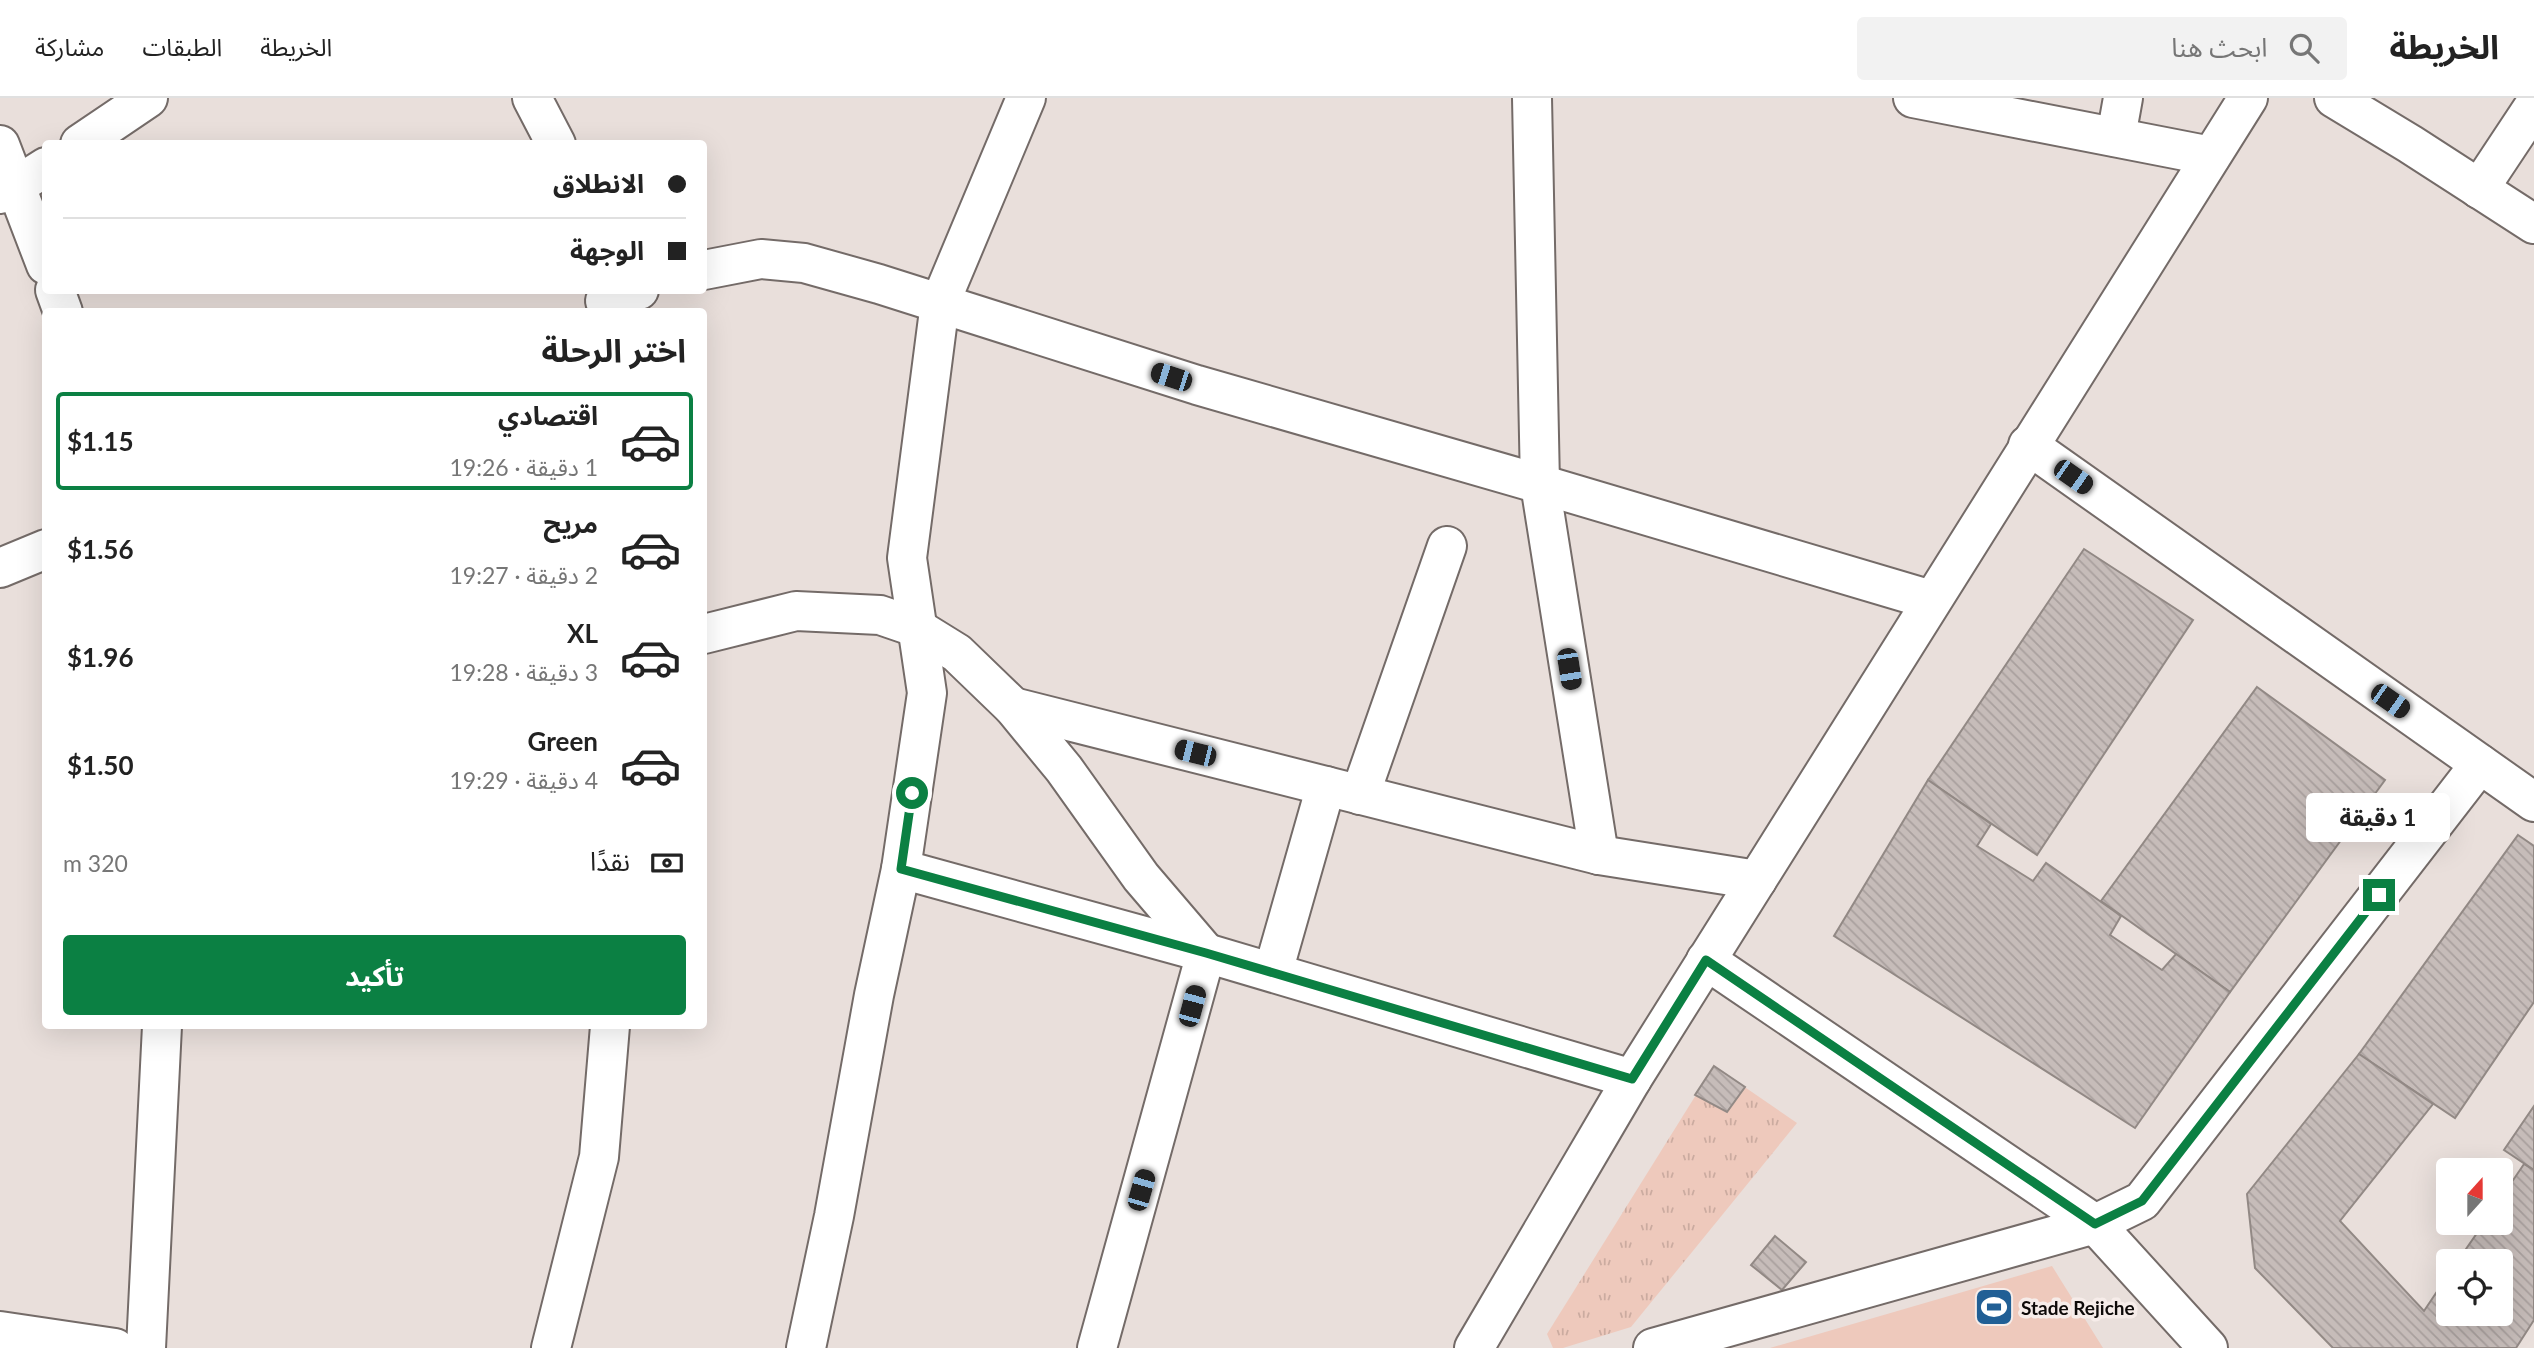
<!DOCTYPE html>
<html lang="ar">
<meta charset="utf-8">
<style>
:root{--surface:#fff;--page:#f2f2f2;--text:#222;--muted:#767676;--line:#e0e0e0;--accent:#0b8043}
body{margin:0;font-family:Lato,"Noto Sans Arabic",sans-serif;background:var(--page);color:var(--text);direction:rtl;height:100vh;display:flex;flex-direction:column;font-size:26px;white-space:nowrap}
*{box-sizing:border-box;margin:0}
p{font-size:23px;color:var(--muted)}
.icon{flex:none;width:38px;height:38px;fill:none;stroke:currentColor;stroke-width:2;stroke-linecap:round;stroke-linejoin:round}
.map{position:relative;flex:1;overflow:hidden;direction:ltr}
.sheet{position:absolute;left:42px;top:210px;width:665px;height:721px;display:flex;flex-direction:column;background:var(--surface);border-radius:7px;box-shadow:0 7px 28px #0002;direction:rtl}
.sheet>*{flex:none}
.hud{position:absolute;left:42px;top:42px;width:665px;height:154px;border-radius:7px;box-shadow:0 7px 28px #0002;direction:rtl;display:grid;align-content:center;height:154px;padding:0 21px;background:var(--surface)}
.needle{width:46px;rotate:21deg}
.fabs{position:absolute;left:2436px;top:1060px;display:grid;gap:14px}
.fabs a{display:grid;place-items:center;width:77px;height:77px;border-radius:7px;background:var(--surface);box-shadow:0 7px 28px #0002;font-size:35px}
.end{position:absolute;width:32px;height:32px;margin:-16px;border:9px solid #0b8043;background:#fff;box-shadow:0 0 0 4px #fff}
.from{border-radius:50%}
.bubble{position:absolute;height:49px;border-radius:7px;background:var(--surface);box-shadow:0 7px 28px #0002;font-size:23px;font-weight:700;line-height:49px;text-align:center;direction:rtl}
.car{position:absolute;width:21px;height:42px;margin:-21px -10px;border-radius:9px;box-shadow:0 0 5px 2px #0007;background:linear-gradient(#222 24%,#8ab4d8 0 40%,#222 0 76%,#8ab4d8 0 86%,#222 0)}
.hud b{display:flex;align-items:center;gap:24px;height:66px;font-size:26px}
.hud b+b{border-top:2px solid var(--line)}
.hud i{width:18px;height:18px;background:var(--text)}
ul{padding:0;list-style:none}
li{display:flex;align-items:center;gap:21px;height:98px;margin:0 14px 10px;padding:0 7px;border:4px solid transparent;border-radius:7px}
li div{flex:1}
li b{display:block;font-size:26px}
li em{font-style:normal;font-weight:700}
li.active{border-color:var(--accent)}
li>.icon{width:63px;height:63px;stroke-width:1.5}
h2{padding:0 21px;font-size:32px;line-height:84px}
.pay{display:flex;align-items:center;gap:18px;height:77px;padding:0 21px;font-size:26px}
.pay p{margin-inline-start:auto}
.action{display:flex;gap:14px;margin-top:auto;padding:14px 21px}
.action a{flex:1;height:80px;border-radius:7px;background:var(--accent);color:#fff;font-size:28px;font-weight:700;line-height:80px;text-align:center}
header{display:flex;align-items:center;gap:42px;box-sizing:border-box;height:98px;padding:0 35px;background:var(--surface);border-bottom:2px solid var(--line)}
header strong{font-size:33px}
nav{display:flex;gap:38px;margin-inline-start:auto;font-size:24px}
.search{width:490px;height:63px;background:var(--page);display:flex;align-items:center;gap:18px;box-sizing:border-box;padding:0 24px;border-radius:7px;color:var(--muted);font-size:26px}
.map>svg:first-child{display:block}
.grass{fill:url(#grass-tufts)}
.pitch{fill:#eec9bc}
.building{fill:url(#building-back-hatch);stroke:#928985;stroke-width:2}
.lines{fill:none;stroke-linecap:round;stroke-linejoin:round}
.minor-casing{stroke:#746b68;stroke-width:42}
.tertiary-casing{stroke:#746b68;stroke-width:42}
.minor{stroke:#fff;stroke-width:38}
.tertiary{stroke:#fff;stroke-width:38}
.route{stroke:#0b8043;stroke-width:9}
.labels{text-anchor:middle;dominant-baseline:central;stroke-width:7;stroke-linejoin:round;paint-order:stroke}
.poi-label{font-size:19px;font-weight:bold;fill:#0e0a09;stroke:#f6ece9;text-anchor:start}
</style>
<header>
<strong>الخريطة</strong>
<div class="search"><svg class="icon" aria-label="search" viewBox="0 0 24 24"><circle cx="10" cy="10" r="6"/><path d="M15 15l6 6"/></svg>ابحث هنا</div>
<nav><a>الخريطة</a><a>الطبقات</a><a>مشاركة</a></nav>
</header>
<div class="map">
<svg width="2534" height="1250" viewBox="0 0 2534 1250">
<defs>
<pattern id="grass-tufts" width="24" height="20" patternUnits="userSpaceOnUse" patternTransform="scale(1.75)"><rect width="24" height="20" fill="#eec9bc"/><path d="M3 7l-1-3M5 7V3M7 7l1-3M15 17l-1-3M17 17v-4M19 17l1-3" fill="none" stroke="#cbaba0"/></pattern>
<pattern id="building-back-hatch" width="6" height="6" patternUnits="userSpaceOnUse" patternTransform="scale(1.75)"><rect width="6" height="6" fill="#c6bcb9"/><path d="M-1 5l2 2M0 0l6 6M5-1l2 2" fill="none" stroke="#a9a09e"/></pattern>
</defs>
<rect width="100%" height="100%" fill="#e9dfdb"/>
<polygon class="grass" points="1714,968 1797,1025 1631,1229 1563,1250 1553,1250 1547,1236"/>
<polygon class="pitch" points="2052,1168 2103,1250 1770,1250"/>
<g class="building">
<polygon points="2084,451 2193,522 2037,757 1928,682"/>
<polygon points="2257,589 2385,682 2230,894 2101,803"/>
<polygon points="1928,682 1991,726 1977,748 2033,783 2046,765 2121,818 2110,837 2162,872 2176,856 2230,894 2135,1030 1834,838"/>
<polygon points="2518,737 2534,748 2534,904 2455,1020 2359,956"/>
<polygon points="2359,956 2433,1006 2340,1123 2424,1213 2448,1177 2448,1216 2501,1216 2501,1164 2457,1164 2484,1125 2501,1125 2501,1100 2524,1066 2534,1072 2534,1222 2516,1250 2333,1250 2255,1170 2247,1096"/>
<polygon points="1714,968 1745,989 1727,1014 1695,997"/>
<polygon points="2534,1008 2534,1072 2504,1052"/>
<polygon points="1775,1138 1806,1164 1782,1192 1751,1167"/>
</g>
<g class="lines">
<g class="minor-casing">
<g id="minor">
<polyline points="532,0 556,46"/>
<polyline points="1532,0 1540,386 1599,757"/>
<polyline points="1913,0 2211,58"/>
<polyline points="2334,0 2410,46 2534,126"/>
<polyline points="2116,39 2123,0"/>
<polyline points="80,46 148,0"/>
<polyline points="2479,91 2534,8"/>
<polyline points="0,96 16,88 46,69"/>
<polyline points="704,172 761,161 804,165 879,186 1197,287 1540,386 1931,502"/>
<polyline points="605,203 639,192"/>
<polyline points="2028,347 2534,704"/>
<polyline points="0,470 46,451"/>
<polyline points="704,536 796,513 880,517 915,529 957,555 1013,609 1064,671 1141,779 1206,855 1097,1250"/>
<polyline points="1013,609 1599,757 1757,782"/>
<polyline points="1360,697 1447,448"/>
<polyline points="901,771 1206,855 1632,981"/>
<polyline points="1706,862 2095,1126 2208,1250"/>
<polyline points="1273,874 1326,688"/>
<polyline points="0,1233 115,1250"/>
<polyline points="551,1250 599,1059 610,928"/>
<polyline points="806,1250 834,1118 874,897 901,771 927,595 907,460 940,205 1026,0"/>
<polyline points="1653,1250 2095,1126 2142,1103 2480,666"/>
</g>
</g>
<g class="tertiary-casing">
<g id="tertiary">
<polyline points="0,47 46,167"/>
<polyline points="55,192 63,214"/>
<polyline points="146,1250 162,928"/>
<polyline points="1474,1250 1632,981 2248,0"/>
</g>
</g>
<use href="#minor" class="minor"/>
<use href="#tertiary" class="tertiary"/>
</g>
<g class="lines">
<polyline class="route" points="912,695 901,771 1206,855 1632,981 1706,862 2095,1126 2142,1103 2379,797"/>
</g>
<defs>
<g id="stadium-square" transform="scale(2.0125)"><rect x="-9" y="-9" width="18" height="18" rx="4" fill="#215f95" stroke="#f6ece9"/><path d="M0-5a6.5 5 0 1 0 0 10a6.5 5 0 1 0 0-10ZM-3.5-1.8h7v3.6h-7Z" fill="#fff"/></g>
</defs>
<g fill-rule="evenodd">
<use href="#stadium-square" x="1994" y="1209"/>
</g>
<g class="labels">
<g class="poi-label">
<text x="2021" y="1209">Stade Rejiche</text>
</g>
</g>
</svg>
<div class="fabs">
<a><svg class="needle" viewBox="-14 -14 28 28"><path d="M0-13l5 13h-10z" fill="#e53935"/><path d="M0 13l5-13h-10z" fill="#767676"/></svg></a>
<a><svg class="icon" aria-label="locate" viewBox="0 0 24 24"><circle cx="12" cy="12" r="6"/><path d="M12 2v4M12 18v4M2 12h4M18 12h4"/></svg></a>
</div>
<i class="end from" style="left:912px;top:695px"></i>
<i class="end" style="left:2379px;top:797px"></i>
<div class="bubble" style="left:2306px;top:695px;width:144px">1 دقيقة</div>
<i class="car" style="left:1171px;top:279px;rotate:288deg"></i>
<i class="car" style="left:2073px;top:379px;rotate:125deg"></i>
<i class="car" style="left:1569px;top:571px;rotate:171deg"></i>
<i class="car" style="left:2390px;top:603px;rotate:125deg"></i>
<i class="car" style="left:1195px;top:655px;rotate:284deg"></i>
<i class="car" style="left:1192px;top:908px;rotate:15deg"></i>
<i class="car" style="left:1141px;top:1092px;rotate:16deg"></i>
<div class="hud">
<b><i class="from"></i>الانطلاق</b>
<b><i></i>الوجهة</b>
</div>
<section class="sheet">
<h2>اختر الرحلة</h2>
<ul>
<li class="active"><svg class="icon" aria-label="car" viewBox="0 0 24 24"><path d="M5 17H2v-5l4-1 3-4h7l3 4 3 1v5h-3M9 17h6M6 11h13"/><circle cx="7" cy="17" r="2"/><circle cx="17" cy="17" r="2"/></svg><div><b>اقتصادي</b><p>1 دقيقة · 19:26</p></div><em>$1.15</em></li>
<li><svg class="icon" aria-label="car" viewBox="0 0 24 24"><path d="M5 17H2v-5l4-1 3-4h7l3 4 3 1v5h-3M9 17h6M6 11h13"/><circle cx="7" cy="17" r="2"/><circle cx="17" cy="17" r="2"/></svg><div><b>مريح</b><p>2 دقيقة · 19:27</p></div><em>$1.56</em></li>
<li><svg class="icon" aria-label="car" viewBox="0 0 24 24"><path d="M5 17H2v-5l4-1 3-4h7l3 4 3 1v5h-3M9 17h6M6 11h13"/><circle cx="7" cy="17" r="2"/><circle cx="17" cy="17" r="2"/></svg><div><b>XL</b><p>3 دقيقة · 19:28</p></div><em>$1.96</em></li>
<li><svg class="icon" aria-label="car" viewBox="0 0 24 24"><path d="M5 17H2v-5l4-1 3-4h7l3 4 3 1v5h-3M9 17h6M6 11h13"/><circle cx="7" cy="17" r="2"/><circle cx="17" cy="17" r="2"/></svg><div><b>Green</b><p>4 دقيقة · 19:29</p></div><em>$1.50</em></li>
</ul>
<div class="pay"><svg class="icon" aria-label="cash" viewBox="0 0 24 24"><path d="M3 7h18v10H3z"/><circle cx="12" cy="12" r="2"/></svg>نقدًا<p>320 m</p></div>
<div class="action"><a>تأكيد</a></div>
</section>
</div>
